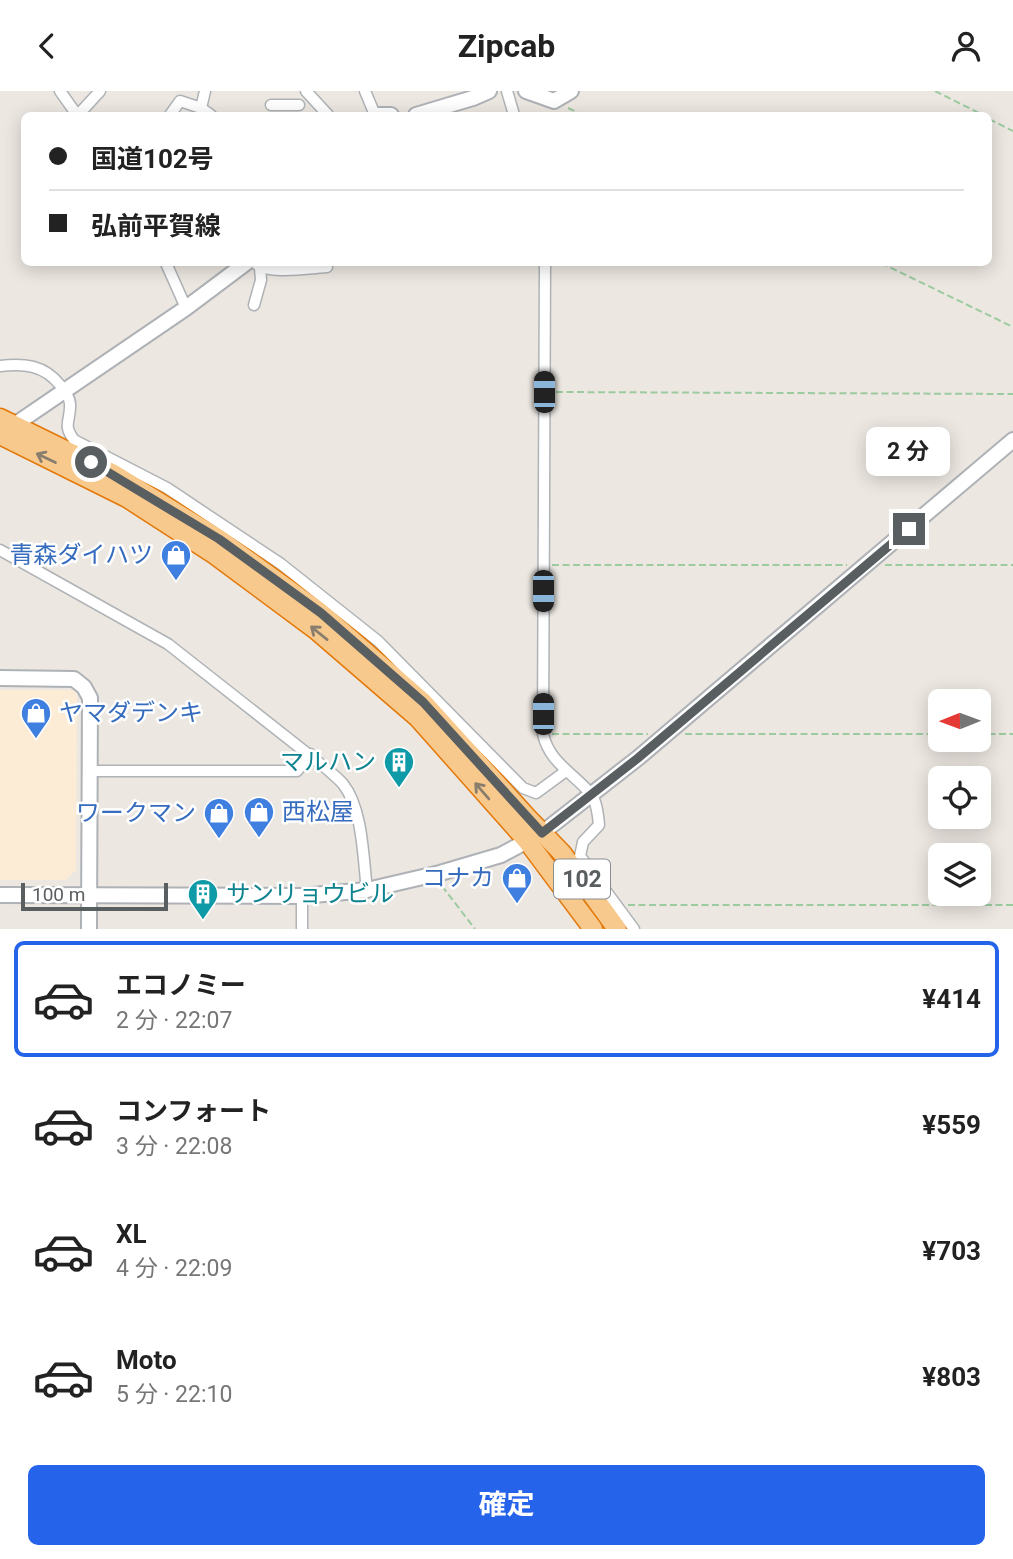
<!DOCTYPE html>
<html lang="ja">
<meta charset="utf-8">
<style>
:root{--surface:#fff;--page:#f2f2f2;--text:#222;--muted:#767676;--line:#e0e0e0;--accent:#2563eb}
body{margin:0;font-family:Roboto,"Noto Sans JP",sans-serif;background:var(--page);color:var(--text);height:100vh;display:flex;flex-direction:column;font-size:26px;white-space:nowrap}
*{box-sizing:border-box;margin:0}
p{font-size:23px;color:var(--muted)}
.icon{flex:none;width:38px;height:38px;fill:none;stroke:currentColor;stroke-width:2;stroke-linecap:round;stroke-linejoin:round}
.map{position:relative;height:838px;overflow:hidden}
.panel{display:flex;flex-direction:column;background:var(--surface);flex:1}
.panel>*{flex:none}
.top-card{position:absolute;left:21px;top:21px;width:971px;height:154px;border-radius:10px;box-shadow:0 4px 18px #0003;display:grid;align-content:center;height:154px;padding:0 28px;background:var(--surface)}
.needle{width:46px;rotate:269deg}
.controls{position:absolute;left:928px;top:598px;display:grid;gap:14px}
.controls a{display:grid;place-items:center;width:63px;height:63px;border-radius:10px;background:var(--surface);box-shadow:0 4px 18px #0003;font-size:35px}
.scale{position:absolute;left:21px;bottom:18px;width:147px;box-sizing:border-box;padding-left:7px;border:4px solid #595e61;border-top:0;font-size:19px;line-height:24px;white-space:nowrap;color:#595e61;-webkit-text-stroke:5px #fff;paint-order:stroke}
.end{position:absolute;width:32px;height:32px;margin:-16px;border:9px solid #595e61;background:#fff;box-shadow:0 0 0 4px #fff}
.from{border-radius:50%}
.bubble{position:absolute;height:49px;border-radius:10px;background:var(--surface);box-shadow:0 4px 18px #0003;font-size:23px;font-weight:700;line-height:49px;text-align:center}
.car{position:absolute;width:21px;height:42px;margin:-21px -10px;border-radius:9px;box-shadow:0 0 5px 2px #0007;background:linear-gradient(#222 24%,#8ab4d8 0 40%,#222 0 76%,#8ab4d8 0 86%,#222 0)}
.top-card b{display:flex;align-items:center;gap:24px;height:66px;font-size:26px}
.top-card b+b{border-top:2px solid var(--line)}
.top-card i{width:18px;height:18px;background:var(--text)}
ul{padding:12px 0 0;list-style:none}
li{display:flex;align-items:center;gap:21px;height:116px;margin:0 14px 10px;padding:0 14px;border:4px solid transparent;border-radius:10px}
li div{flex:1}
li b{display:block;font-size:26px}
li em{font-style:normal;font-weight:700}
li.on{border-color:var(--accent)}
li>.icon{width:63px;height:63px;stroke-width:1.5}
.action{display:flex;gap:14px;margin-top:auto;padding:14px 28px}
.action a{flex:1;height:80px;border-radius:10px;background:var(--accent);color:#fff;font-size:28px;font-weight:700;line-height:80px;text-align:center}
header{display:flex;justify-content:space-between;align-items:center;height:91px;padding:0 28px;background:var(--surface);font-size:32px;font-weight:700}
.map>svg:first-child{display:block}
.commercial{fill:#fcecd6}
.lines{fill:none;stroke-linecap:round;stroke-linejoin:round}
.street-casing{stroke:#afb3b6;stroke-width:13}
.secondary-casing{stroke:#aeb2b6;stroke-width:18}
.highway-casing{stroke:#e37809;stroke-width:21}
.path{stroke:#9ccba0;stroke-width:2;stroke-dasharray:7 3.5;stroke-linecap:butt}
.street{stroke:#fff;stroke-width:10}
.secondary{stroke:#fff;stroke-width:14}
.highway{stroke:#f8c98c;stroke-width:18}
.oneway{stroke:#897e6e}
.route{stroke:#595e61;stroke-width:9}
.labels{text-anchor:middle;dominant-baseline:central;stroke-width:5;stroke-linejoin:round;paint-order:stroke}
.shield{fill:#fff;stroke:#8b8e90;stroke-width:2}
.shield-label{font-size:23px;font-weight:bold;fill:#595e61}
.shop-label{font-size:24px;fill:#366cbe;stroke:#fff;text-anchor:end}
.culture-label{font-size:24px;fill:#0d838f;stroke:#fff;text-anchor:end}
</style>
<header><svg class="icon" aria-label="back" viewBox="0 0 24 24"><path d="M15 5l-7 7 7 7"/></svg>Zipcab<svg class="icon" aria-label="person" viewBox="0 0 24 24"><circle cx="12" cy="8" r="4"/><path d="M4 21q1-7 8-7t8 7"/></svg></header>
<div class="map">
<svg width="1013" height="838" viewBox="0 0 1013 838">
<rect width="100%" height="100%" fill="#ece7e1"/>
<polygon class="commercial" points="0,599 73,599 77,603 76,779 66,789 0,789"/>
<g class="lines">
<g class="street-casing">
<g id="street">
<polyline points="60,0 77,24"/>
<polyline points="205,0 201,17 211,24"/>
<polyline points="306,0 328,24"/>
<polyline points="365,0 375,24"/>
<polyline points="507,0 514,24"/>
<polyline points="271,14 299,14"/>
<polyline points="78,24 100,0"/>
<polyline points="170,24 180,10 201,17"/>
<polyline points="166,172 186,217"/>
<path d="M255,172C267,184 310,177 327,176"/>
<path d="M545,172L543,643C549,671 573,682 590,702C597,710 598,724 599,734L583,751L580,765L634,838"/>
<polyline points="254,214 261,189 260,177"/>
<path d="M0,275C24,272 44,274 60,294C64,299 70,306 70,313C71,330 62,333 74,349L167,397L281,473L378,550L523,697L536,702L566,680"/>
<path d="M0,459L168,553L327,678C332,683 338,687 343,693C363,718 363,767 367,799"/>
<polyline points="89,680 297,680 310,663"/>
<polyline points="302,838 302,805"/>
</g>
</g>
<g class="secondary-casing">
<g id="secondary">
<polyline points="526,0 554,10 571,0"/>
<polyline points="378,24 391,24"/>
<polyline points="416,24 473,7 489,0"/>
<polyline points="7,339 186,217 246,172"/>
<polyline points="0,587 74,588 84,596 90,607 89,838"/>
<polyline points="0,804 302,805 367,799 440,782 501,764 542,742 638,667 1013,349"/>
</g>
</g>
<g class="highway-casing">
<g id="highway">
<polyline points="0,327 112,382 219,448 321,522 423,611 527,726 562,762 617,838"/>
<polyline points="0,344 127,407 215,464 316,539 418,627 528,751 593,838"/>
</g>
</g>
<g class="path">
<polyline points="935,0 983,24"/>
<polyline points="568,17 583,24"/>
<polyline points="989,28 1013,40"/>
<polyline points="881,172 1013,236"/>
<polyline points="556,301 1013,303"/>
<polyline points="552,474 847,474"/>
<polyline points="885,474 1013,474"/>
<polyline points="552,643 648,643"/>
<polyline points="685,643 940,643"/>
<polyline points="978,643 1013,643"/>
<polyline points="442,795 475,838"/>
<polyline points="628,814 1013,814"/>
</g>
<use href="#street" class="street"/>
<use href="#secondary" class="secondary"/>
<use href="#highway" class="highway"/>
</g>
<defs><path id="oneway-shaft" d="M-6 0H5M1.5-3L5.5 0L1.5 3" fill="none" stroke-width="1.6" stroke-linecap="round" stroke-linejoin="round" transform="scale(1.75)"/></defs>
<g class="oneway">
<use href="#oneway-shaft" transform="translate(46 367) rotate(-154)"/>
<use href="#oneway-shaft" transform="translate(319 542) rotate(-141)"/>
<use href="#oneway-shaft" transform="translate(482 700) rotate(-131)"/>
</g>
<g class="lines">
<polyline class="route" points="91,371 219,448 321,522 423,611 542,742 638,667 909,438"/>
</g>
<defs>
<g id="shop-pin" transform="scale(1.575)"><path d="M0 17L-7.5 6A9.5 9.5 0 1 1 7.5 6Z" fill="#3f7fe0" stroke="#fff"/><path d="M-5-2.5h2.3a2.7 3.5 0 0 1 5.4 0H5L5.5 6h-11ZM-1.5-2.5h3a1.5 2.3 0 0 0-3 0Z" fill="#fff"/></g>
<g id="building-pin" transform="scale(1.575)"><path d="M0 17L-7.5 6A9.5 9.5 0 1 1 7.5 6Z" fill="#0f9aa8" stroke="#fff"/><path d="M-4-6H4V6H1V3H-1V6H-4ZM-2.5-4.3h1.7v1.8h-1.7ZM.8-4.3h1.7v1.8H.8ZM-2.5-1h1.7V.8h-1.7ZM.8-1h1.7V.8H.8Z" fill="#fff"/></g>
</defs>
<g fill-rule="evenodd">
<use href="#shop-pin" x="176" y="464"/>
<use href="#shop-pin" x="36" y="622"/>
<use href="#building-pin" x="399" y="671"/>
<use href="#shop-pin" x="259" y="721"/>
<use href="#shop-pin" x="219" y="722"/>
<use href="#shop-pin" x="517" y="787"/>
<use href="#building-pin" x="203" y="803"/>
</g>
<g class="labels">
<rect class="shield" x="554" y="768.5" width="56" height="39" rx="5"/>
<g class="shield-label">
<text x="582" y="788">102</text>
</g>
<g class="shop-label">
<text x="153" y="464">青森ダイハツ</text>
<text x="59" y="622" text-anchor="start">ヤマダデンキ</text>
<text x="282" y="721" text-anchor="start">西松屋</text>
<text x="196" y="722">ワークマン</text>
<text x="494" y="787">コナカ</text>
</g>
<g class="culture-label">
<text x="376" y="671">マルハン</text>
<text x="226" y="803" text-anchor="start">サンリョウビル</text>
</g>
</g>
</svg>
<div class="controls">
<a><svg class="needle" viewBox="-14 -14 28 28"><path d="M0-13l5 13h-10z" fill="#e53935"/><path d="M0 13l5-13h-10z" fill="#767676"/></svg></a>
<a><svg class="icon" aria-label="locate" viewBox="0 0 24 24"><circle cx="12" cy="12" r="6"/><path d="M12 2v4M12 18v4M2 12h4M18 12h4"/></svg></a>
<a><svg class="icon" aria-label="layers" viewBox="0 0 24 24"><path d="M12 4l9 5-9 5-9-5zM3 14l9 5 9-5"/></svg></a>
</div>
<div class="scale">100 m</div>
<i class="end from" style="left:91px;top:371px"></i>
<i class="end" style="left:909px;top:438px"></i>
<div class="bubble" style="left:866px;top:336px;width:84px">2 分</div>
<i class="car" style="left:544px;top:301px;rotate:0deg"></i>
<i class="car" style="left:543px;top:500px;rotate:180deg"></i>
<i class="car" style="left:543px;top:623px;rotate:0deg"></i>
<div class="top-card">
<b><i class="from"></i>国道102号</b>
<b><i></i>弘前平賀線</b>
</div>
</div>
<section class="panel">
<ul>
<li class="on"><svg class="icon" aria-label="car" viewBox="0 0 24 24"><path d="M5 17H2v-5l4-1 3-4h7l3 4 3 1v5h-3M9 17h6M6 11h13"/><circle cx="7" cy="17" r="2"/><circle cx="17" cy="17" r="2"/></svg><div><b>エコノミー</b><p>2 分 · 22:07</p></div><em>¥414</em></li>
<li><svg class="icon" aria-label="car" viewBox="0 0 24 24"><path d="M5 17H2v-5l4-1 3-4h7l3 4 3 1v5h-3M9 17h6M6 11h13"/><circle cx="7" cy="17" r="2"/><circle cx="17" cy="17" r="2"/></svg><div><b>コンフォート</b><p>3 分 · 22:08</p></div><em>¥559</em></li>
<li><svg class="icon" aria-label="car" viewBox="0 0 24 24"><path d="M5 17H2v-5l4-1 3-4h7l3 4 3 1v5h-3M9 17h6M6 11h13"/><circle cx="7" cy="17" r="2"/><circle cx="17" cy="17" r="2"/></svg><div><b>XL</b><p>4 分 · 22:09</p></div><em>¥703</em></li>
<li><svg class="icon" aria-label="car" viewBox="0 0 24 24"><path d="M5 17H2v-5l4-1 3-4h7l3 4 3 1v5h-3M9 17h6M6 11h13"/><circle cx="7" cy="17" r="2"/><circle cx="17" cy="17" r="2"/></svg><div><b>Moto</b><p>5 分 · 22:10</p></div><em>¥803</em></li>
</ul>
<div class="action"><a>確定</a></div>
</section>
